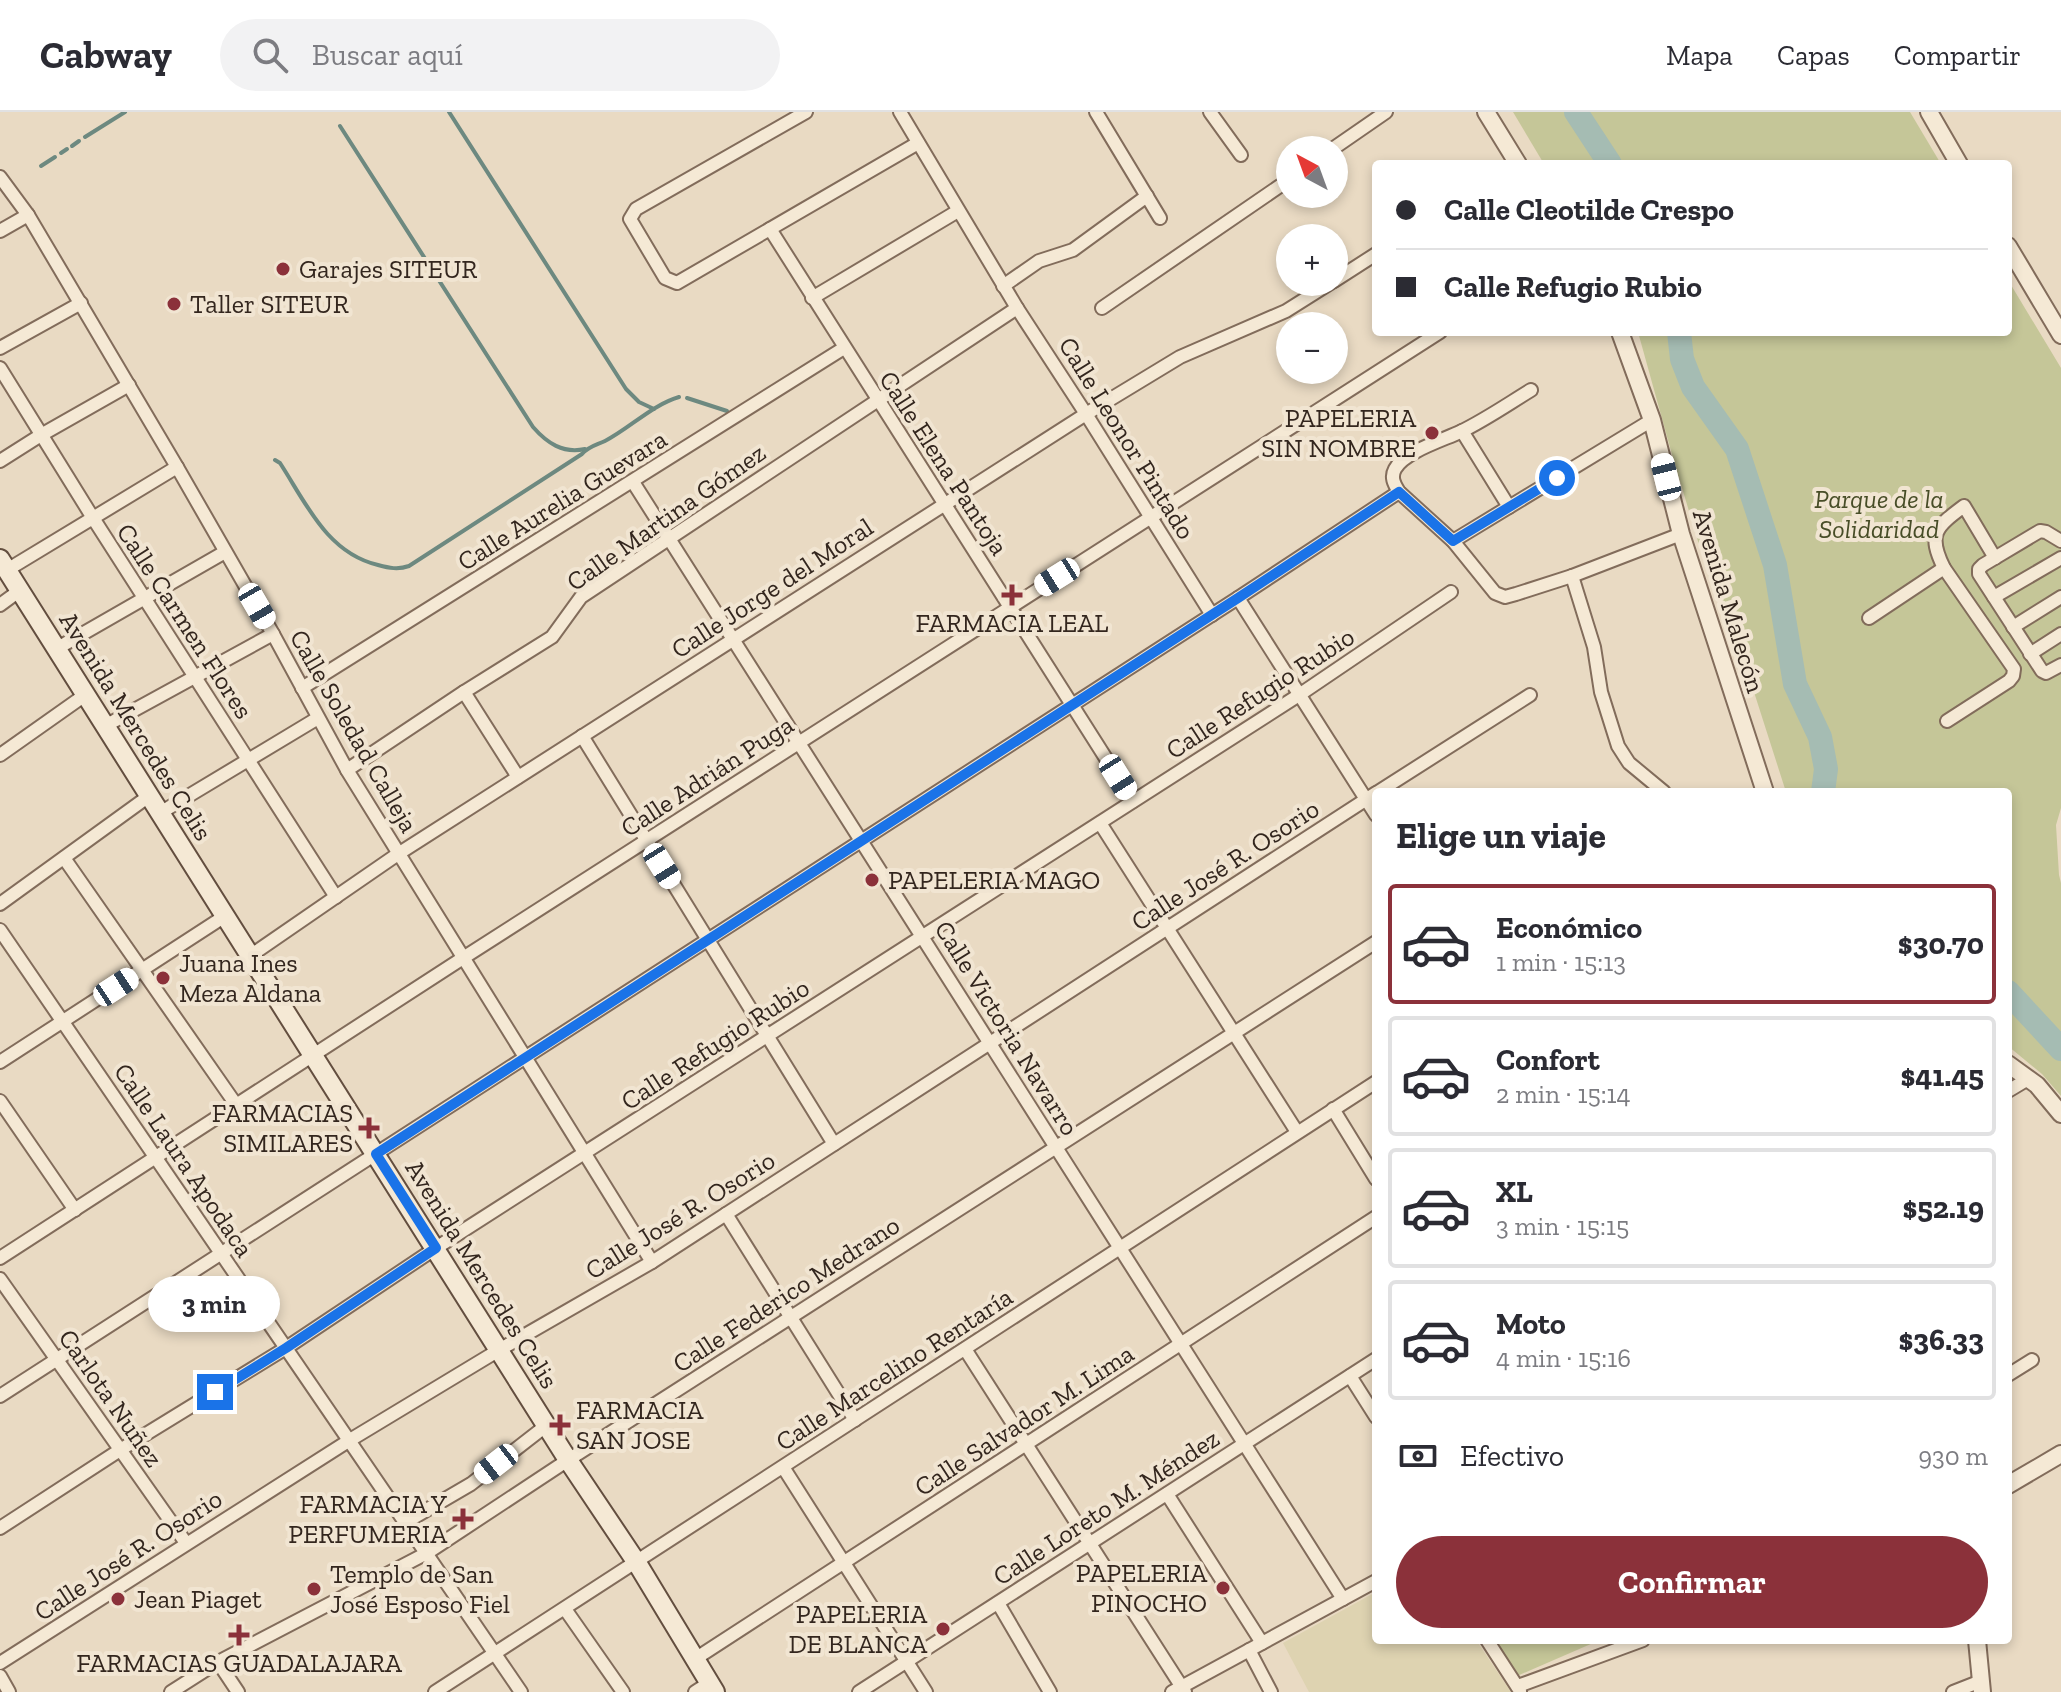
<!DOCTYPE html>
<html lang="es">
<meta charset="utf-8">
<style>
:root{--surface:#fff;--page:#f2f2f3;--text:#2b2b33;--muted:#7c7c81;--line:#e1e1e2;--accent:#8b313a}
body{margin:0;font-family:"Zilla Slab",serif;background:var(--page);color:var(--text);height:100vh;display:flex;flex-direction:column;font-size:30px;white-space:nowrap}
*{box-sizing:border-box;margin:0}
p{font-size:26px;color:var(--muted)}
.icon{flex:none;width:44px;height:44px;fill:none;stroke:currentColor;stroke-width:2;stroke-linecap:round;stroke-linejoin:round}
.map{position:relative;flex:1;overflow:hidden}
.side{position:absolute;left:1372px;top:676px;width:640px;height:856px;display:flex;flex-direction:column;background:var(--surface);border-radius:8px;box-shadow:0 4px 12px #0003}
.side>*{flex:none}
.guide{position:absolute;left:1372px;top:48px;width:640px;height:176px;border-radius:8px;box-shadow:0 4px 12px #0003;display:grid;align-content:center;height:176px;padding:0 24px;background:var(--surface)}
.needle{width:52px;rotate:319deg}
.controls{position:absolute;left:1276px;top:24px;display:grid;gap:16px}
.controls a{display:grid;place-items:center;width:72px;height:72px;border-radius:50%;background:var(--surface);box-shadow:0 4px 12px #0003;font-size:40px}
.end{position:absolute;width:36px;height:36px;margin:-18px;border:10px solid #1a73e8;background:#fff;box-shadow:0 0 0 4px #fff}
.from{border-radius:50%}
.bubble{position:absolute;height:56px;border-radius:28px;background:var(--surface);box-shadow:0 4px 12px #0003;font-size:26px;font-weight:700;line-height:56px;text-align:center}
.car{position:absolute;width:24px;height:48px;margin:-24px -12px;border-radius:10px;box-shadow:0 0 6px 2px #0007;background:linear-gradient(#fff 24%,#345 0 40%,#fff 0 76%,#345 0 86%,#fff 0)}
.guide b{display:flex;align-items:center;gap:28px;height:76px;font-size:30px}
.guide b+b{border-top:2px solid var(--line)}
.guide i{width:20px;height:20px;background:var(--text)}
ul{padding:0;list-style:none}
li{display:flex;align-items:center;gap:24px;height:120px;margin:0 16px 12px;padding:0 8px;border:4px solid var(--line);border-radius:8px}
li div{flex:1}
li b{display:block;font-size:30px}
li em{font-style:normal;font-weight:700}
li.active{border-color:var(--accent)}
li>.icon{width:72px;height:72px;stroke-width:1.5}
h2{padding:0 24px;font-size:36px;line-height:96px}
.pay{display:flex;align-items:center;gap:20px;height:88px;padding:0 24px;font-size:30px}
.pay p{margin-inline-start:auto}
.primary-button{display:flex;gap:16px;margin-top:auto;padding:16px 24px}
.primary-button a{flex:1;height:92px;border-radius:48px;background:var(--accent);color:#fff;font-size:32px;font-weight:700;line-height:92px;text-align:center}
header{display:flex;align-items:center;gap:48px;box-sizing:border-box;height:112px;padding:0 40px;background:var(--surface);border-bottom:2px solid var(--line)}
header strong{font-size:38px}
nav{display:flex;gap:44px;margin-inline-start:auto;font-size:28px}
.search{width:560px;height:72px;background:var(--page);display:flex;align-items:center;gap:20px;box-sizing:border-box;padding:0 28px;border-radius:44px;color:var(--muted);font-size:30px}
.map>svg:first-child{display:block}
.farmland{fill:#ded3b1}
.green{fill:#c5c698}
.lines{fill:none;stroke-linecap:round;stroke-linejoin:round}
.stream{stroke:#6d8980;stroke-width:4}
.river{stroke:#a5bcb3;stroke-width:24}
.minor-casing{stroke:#826c5b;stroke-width:16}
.tertiary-casing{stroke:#826c5b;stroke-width:20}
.secondary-casing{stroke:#634e3f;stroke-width:22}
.minor{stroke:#f5e9d5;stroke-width:12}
.tertiary{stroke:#f5e9d5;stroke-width:16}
.secondary{stroke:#f5e9d5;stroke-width:18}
.route{stroke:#1a73e8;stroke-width:10}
.poi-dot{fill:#8b313a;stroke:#f1e5d2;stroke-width:3}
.labels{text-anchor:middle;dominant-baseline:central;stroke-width:8;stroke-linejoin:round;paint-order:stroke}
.poi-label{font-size:26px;fill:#33261e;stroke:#f1e5d2;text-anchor:start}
.street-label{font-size:26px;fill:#33261e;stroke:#f1e5d2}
.park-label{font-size:26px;font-style:italic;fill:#474d27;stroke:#f1e5d2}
</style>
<header>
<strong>Cabway</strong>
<div class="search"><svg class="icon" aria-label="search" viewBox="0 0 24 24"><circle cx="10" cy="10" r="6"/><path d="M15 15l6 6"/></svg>Buscar aquí</div>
<nav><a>Mapa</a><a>Capas</a><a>Compartir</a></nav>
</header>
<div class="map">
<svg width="2061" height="1580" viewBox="0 0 2061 1580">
<rect width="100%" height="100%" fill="#e9dac3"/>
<polygon class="farmland" points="1376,1480 1376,1528 1476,1528 1511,1580 1309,1580 1283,1531"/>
<g class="green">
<polygon points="1513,0 1910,0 1941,52 1544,52"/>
<polygon points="2008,168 2061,256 2061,696 2056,713 2059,763 2061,771 2061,984 2042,962 2008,934 2008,680 1786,680 1754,580 1709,466 1671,339 1638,220 2008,220"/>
<polygon points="1494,1528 1600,1528 1517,1564"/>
</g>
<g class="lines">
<g class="stream">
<polyline points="449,0 626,277 639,290 654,297"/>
<path d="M340,14L533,315C547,331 563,342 585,337"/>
<polyline points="85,25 125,0"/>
<polyline points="72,34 79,29"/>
<polyline points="61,41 67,37"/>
<polyline points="41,54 55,45"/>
<polyline points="687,286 727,299"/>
<path d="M275,348L280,351C306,391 327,441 378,453C389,456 398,458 409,454L582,342C589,334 597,333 605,329C630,316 652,293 679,285"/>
</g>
<g class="river">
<polyline points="1576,0 1610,52"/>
<polyline points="1679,220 1682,247 1693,275 1737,337 1775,453 1795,572 1820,625 1826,657 1823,680"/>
<polyline points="2008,880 2061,937"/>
</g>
<g class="minor-casing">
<g id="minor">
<polyline points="806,0 636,97 630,107 665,166 677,171 918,31"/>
<polyline points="900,0 1017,196 1086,302 1212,503"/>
<polyline points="1096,0 1160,106"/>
<polyline points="1210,0 1241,43"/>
<polyline points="1331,38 1386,0"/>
<polyline points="0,65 28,103 177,355 273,522 347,658 652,1150"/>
<polyline points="770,117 1133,689"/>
<polyline points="0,119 28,103"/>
<polyline points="1334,169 1376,142"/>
<polyline points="1003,174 1039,149 1073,138 1147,84"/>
<polyline points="812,186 958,99"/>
<polyline points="1102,196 1290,67"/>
<polyline points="0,236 81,191"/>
<polyline points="0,256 93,406 336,785"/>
<path d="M1531,278C1508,292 1485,308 1460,320C1443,328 1404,340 1395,357C1390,366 1395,373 1399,380L1453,429L1495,481L1505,485L1516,482L1572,464L1681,422"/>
<polyline points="1462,319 1509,395"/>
<polyline points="0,349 41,323 129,273"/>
<polyline points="633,370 1343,1487"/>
<polyline points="1453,429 1652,308"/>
<polyline points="2061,429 2046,420 2040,419 1983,453 1979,457 1979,462 2042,559 2046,561 2061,553"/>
<polyline points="7,458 177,355"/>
<polyline points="1572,464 1594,535 1601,580 1618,634 1629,651 1664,680"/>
<polyline points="1994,485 2061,446"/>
<polyline points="1238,486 1376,703"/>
<polyline points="0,493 19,479"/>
<polyline points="1869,506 1944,456"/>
<polyline points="2013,515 2061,485"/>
<polyline points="56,537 225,440"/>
<polyline points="2030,542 2061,522"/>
<polyline points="302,576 844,236"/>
<polyline points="464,580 518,665"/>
<path d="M1947,609L2009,569L2013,564L2014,557L1944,456C1927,422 1936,415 1964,394L1995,446"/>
<polyline points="105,614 273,522"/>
<polyline points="582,624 834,1032"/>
<polyline points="0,643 85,583"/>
<polyline points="347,658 464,580 552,525 581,485 1017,196"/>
<polyline points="1378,680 1530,583"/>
<polyline points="160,701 318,606"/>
<polyline points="1100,711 1297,1020"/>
<polyline points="64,746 237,994"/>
<polyline points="0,792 149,684"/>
<polyline points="0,818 521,1580"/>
<polyline points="250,844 398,742 1086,302 1180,245 1286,199 1332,170"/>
<polyline points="0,950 225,804"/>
<polyline points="2008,979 2028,967"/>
<polyline points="0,989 75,1098"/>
<polyline points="1333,997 1376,1067"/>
<polyline points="726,1102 855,1308"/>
<polyline points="0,1146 463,846 1440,220"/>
<polyline points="0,1167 186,1431"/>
<polyline points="965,1237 1185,1580"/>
<polyline points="2008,1263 2032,1248"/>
<polyline points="1350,1264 1376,1305"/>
<polyline points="0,1284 1238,486 1399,380"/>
<polyline points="783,1355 926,1580"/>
<polyline points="1167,1382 1262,1531"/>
<polyline points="406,1410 471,1372 547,1313"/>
<polyline points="0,1416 120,1338 286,1236 436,1136 1299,583 1451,480"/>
<polyline points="998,1491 1050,1580"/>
<polyline points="565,1497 623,1580"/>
<polyline points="1487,1528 1520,1579"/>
<polyline points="1249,1538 1271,1580"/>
<polyline points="695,1547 1376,1105"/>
<polyline points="218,1550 238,1580"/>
<polyline points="0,1551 350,1328 499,1238 652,1150 1376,681"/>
<polyline points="0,1564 9,1580"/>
<polyline points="1518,1574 1643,1528"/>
<polyline points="171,1580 218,1550 427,1441 568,1348 1376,830"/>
<polyline points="435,1580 1376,970"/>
<polyline points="695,1580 709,1571"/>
<polyline points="859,1580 1376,1247"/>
<polyline points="1172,1580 1376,1469"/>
<polyline points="1953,1580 1981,1569"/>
</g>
</g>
<g class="tertiary-casing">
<g id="tertiary">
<polyline points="1486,0 1518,52"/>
<polyline points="1929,0 1959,52"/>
<polyline points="2008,134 2061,223"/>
<polyline points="1620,220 1652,308 1681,422 1765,680"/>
<polyline points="2008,952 2037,973 2061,1002"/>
<polyline points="2008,1373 2061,1342"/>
<polyline points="1977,1528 1982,1580"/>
</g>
</g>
<g class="secondary-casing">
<polyline id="secondary" points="0,447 568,1348 637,1451 715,1580"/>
</g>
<use href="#minor" class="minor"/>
<use href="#tertiary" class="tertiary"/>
<use href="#secondary" class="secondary"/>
</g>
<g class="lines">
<polyline class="route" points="215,1280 286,1236 436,1136 376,1042 1238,486 1399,380 1453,429 1557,366"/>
</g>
<g class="poi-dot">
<circle cx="283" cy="157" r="8"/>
<circle cx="174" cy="192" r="8"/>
<circle cx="1432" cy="321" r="8"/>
<path d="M1008 471h8v8h8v8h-8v8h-8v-8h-8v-8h8z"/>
<circle cx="872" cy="768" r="8"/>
<circle cx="163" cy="866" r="8"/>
<path d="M365 1004h8v8h8v8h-8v8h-8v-8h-8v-8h8z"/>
<path d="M556 1301h8v8h8v8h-8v8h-8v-8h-8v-8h8z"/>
<path d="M459 1395h8v8h8v8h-8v8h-8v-8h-8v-8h8z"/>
<circle cx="1223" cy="1476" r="8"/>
<circle cx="314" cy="1477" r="8"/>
<circle cx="118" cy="1487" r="8"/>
<circle cx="943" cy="1517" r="8"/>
<path d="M235 1511h8v8h8v8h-8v8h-8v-8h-8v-8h8z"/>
</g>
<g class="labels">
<g class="poi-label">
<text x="299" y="157">Garajes SITEUR</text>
<text x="190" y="192">Taller SITEUR</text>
<text x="1416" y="306" text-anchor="end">PAPELERIA<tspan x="1416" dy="30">SIN NOMBRE</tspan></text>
<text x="1012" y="511" text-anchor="middle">FARMACIA LEAL</text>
<text x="888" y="768">PAPELERIA MAGO</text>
<text x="179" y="851">Juana Ines<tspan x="179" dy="30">Meza Aldana</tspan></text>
<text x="353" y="1001" text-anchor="end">FARMACIAS<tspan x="353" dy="30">SIMILARES</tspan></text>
<text x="576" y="1298">FARMACIA<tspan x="576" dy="30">SAN JOSE</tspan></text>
<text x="447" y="1392" text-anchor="end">FARMACIA Y<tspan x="447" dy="30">PERFUMERIA</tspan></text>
<text x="1207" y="1461" text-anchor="end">PAPELERIA<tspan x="1207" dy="30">PINOCHO</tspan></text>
<text x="330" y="1462">Templo de San<tspan x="330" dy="30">José Esposo Fiel</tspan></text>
<text x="134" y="1487">Jean Piaget</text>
<text x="927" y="1502" text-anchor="end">PAPELERIA<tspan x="927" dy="30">DE BLANCA</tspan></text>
<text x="239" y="1551" text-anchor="middle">FARMACIAS GUADALAJARA</text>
</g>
<g class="street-label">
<text transform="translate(1127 326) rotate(58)">Calle Leonor Pintado</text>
<text transform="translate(944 351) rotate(57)">Calle Elena Pantoja</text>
<text transform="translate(562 388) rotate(-32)">Calle Aurelia Guevara</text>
<text transform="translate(666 405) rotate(-35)">Calle Martina Gómez</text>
<text transform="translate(772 476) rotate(-33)">Calle Jorge del Moral</text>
<text transform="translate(1729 489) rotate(73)">Avenida Malecón</text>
<text transform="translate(185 509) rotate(57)">Calle Carmen Flores</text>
<text transform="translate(1260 581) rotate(-33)">Calle Refugio Rubio</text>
<text transform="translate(136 614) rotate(58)">Avenida Mercedes Celis</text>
<text transform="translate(354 619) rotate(60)">Calle Soledad Calleja</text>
<text transform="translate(707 664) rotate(-33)">Calle Adrián Puga</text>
<text transform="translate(1225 753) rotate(-33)">Calle José R. Osorio</text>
<text transform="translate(1007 916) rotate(58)">Calle Victoria Navarro</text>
<text transform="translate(715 932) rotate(-33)">Calle Refugio Rubio</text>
<text transform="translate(184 1048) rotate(56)">Calle Laura Apodaca</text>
<text transform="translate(680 1103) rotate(-32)">Calle José R. Osorio</text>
<text transform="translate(482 1162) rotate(58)">Avenida Mercedes Celis</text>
<text transform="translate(786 1182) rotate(-33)">Calle Federico Medrano</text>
<text transform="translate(894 1257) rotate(-33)">Calle Marcelino Rentaría</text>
<text transform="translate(111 1286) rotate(55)">Carlota Nuñez</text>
<text transform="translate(1024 1308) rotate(-33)">Calle Salvador M. Lima</text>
<text transform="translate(1106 1395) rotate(-33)">Calle Loreto M. Méndez</text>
<text transform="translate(128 1443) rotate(-33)">Calle José R. Osorio</text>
</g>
<g class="park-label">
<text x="1879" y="387">Parque de la<tspan x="1879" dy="30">Solidaridad</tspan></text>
</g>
</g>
</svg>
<div class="controls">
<a><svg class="needle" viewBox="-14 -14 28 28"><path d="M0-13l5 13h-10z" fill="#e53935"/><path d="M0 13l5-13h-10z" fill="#7c7c81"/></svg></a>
<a>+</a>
<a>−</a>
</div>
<i class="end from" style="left:1557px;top:366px"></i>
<i class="end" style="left:215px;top:1280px"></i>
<div class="bubble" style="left:148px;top:1164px;width:132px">3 min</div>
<i class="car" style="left:1666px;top:365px;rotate:346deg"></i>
<i class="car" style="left:1057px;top:465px;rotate:238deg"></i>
<i class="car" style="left:257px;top:494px;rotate:150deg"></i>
<i class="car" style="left:1118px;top:665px;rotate:148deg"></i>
<i class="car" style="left:662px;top:754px;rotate:148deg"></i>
<i class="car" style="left:116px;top:875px;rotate:57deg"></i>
<i class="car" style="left:496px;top:1352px;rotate:232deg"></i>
<div class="guide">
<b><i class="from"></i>Calle Cleotilde Crespo</b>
<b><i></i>Calle Refugio Rubio</b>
</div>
<section class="side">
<h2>Elige un viaje</h2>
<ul>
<li class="active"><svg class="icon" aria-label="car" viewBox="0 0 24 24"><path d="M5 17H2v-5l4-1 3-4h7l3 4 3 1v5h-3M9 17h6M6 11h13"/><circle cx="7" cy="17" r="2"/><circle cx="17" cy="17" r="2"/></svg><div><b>Económico</b><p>1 min · 15:13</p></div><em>$30.70</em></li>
<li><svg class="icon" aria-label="car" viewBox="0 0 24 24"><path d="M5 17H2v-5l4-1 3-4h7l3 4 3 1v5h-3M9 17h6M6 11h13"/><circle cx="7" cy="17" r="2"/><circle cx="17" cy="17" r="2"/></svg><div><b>Confort</b><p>2 min · 15:14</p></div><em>$41.45</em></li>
<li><svg class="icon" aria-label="car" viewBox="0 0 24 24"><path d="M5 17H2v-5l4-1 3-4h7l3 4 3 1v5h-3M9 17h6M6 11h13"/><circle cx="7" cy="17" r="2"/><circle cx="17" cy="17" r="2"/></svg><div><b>XL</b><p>3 min · 15:15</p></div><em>$52.19</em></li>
<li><svg class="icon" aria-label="car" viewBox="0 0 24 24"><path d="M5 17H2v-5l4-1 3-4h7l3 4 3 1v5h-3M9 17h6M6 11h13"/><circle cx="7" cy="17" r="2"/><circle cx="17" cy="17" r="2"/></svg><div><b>Moto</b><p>4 min · 15:16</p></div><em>$36.33</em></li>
</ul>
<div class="pay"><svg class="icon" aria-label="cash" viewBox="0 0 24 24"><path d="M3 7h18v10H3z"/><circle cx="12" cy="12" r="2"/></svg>Efectivo<p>930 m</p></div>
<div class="primary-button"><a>Confirmar</a></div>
</section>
</div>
